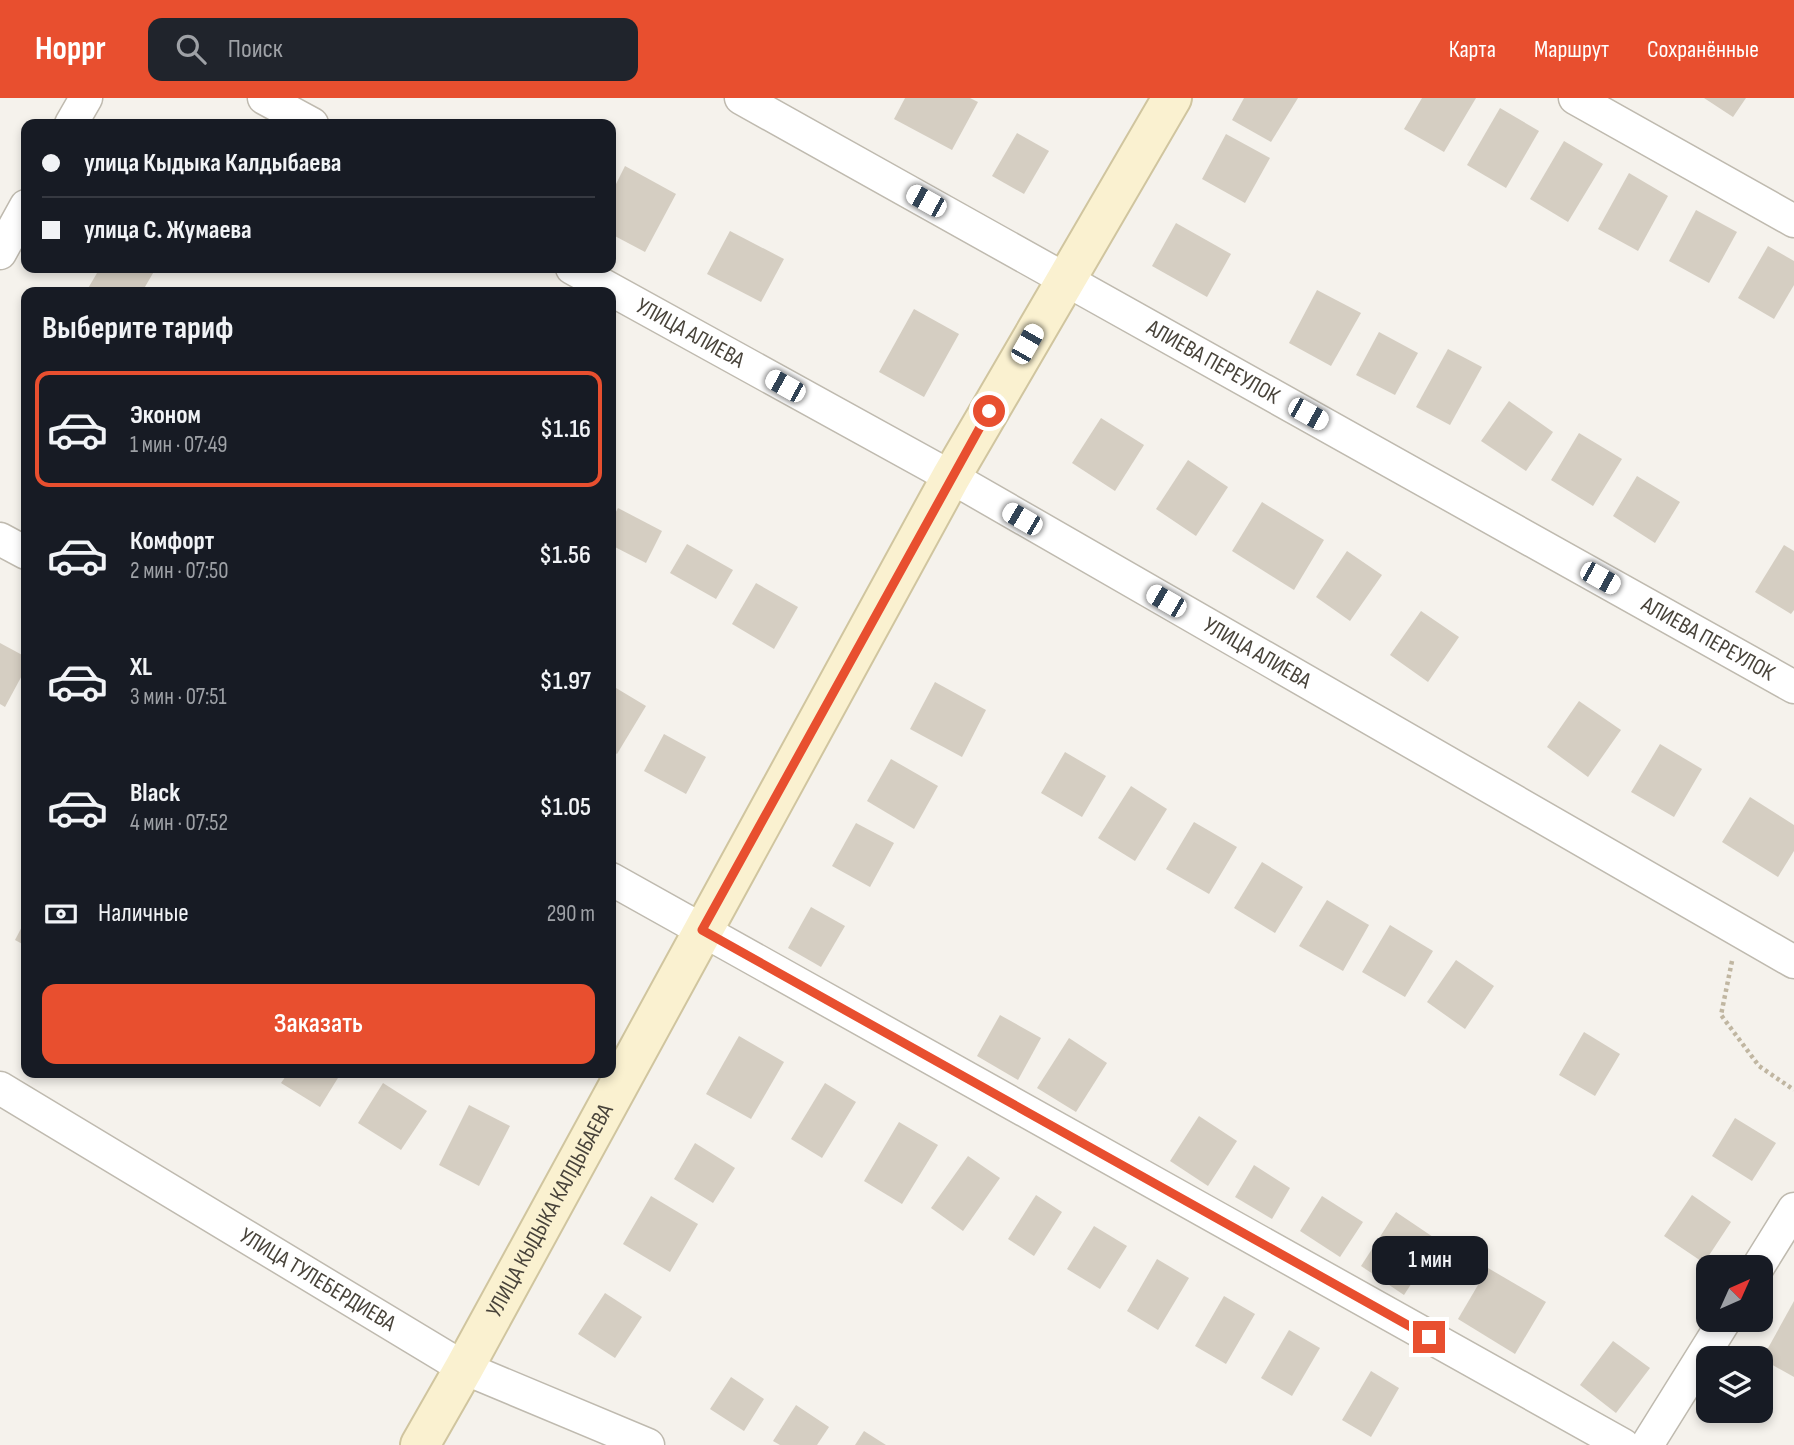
<!DOCTYPE html>
<html lang="ru">
<meta charset="utf-8">
<style>
:root{--surface:#171b24;--page:#20242c;--text:#f1f3f6;--muted:#9ea1a6;--line:#363941;--accent:#e84f2f}
body{margin:0;font-family:"Sofia Sans Condensed",sans-serif;background:var(--page);color:var(--text);height:100vh;display:flex;flex-direction:column;font-size:26px;white-space:nowrap}
*{box-sizing:border-box;margin:0}
p{font-size:23px;color:var(--muted)}
.icon{flex:none;width:38px;height:38px;fill:none;stroke:currentColor;stroke-width:2;stroke-linecap:round;stroke-linejoin:round}
.map{position:relative;flex:1;overflow:hidden}
.sheet{position:absolute;left:21px;top:189px;width:595px;height:791px;display:flex;flex-direction:column;background:var(--surface);border-radius:14px;box-shadow:0 4px 10px #0003}
.sheet>*{flex:none}
.banner{position:absolute;left:21px;top:21px;width:595px;height:154px;border-radius:14px;box-shadow:0 4px 10px #0003;display:grid;align-content:center;height:154px;padding:0 21px;background:var(--surface)}
.needle{width:46px;rotate:45deg}
.fabs{position:absolute;left:1696px;top:1157px;display:grid;gap:14px}
.fabs a{display:grid;place-items:center;width:77px;height:77px;border-radius:14px;background:var(--surface);box-shadow:0 4px 10px #0003;font-size:35px}
.end{position:absolute;width:32px;height:32px;margin:-16px;border:9px solid #e84f2f;background:#fff;box-shadow:0 0 0 4px #fff}
.from{border-radius:50%}
.bubble{position:absolute;height:49px;border-radius:14px;background:var(--surface);box-shadow:0 4px 10px #0003;font-size:23px;font-weight:600;line-height:49px;text-align:center}
.car{position:absolute;width:21px;height:42px;margin:-21px -10px;border-radius:9px;box-shadow:0 0 5px 2px #0007;background:linear-gradient(#fff 24%,#345 0 40%,#fff 0 76%,#345 0 86%,#fff 0)}
.banner b{display:flex;align-items:center;gap:24px;height:66px;font-size:26px}
.banner b+b{border-top:2px solid var(--line)}
.banner i{width:18px;height:18px;background:var(--text)}
ul{padding:0;list-style:none}
li{display:flex;align-items:center;gap:21px;height:116px;margin:0 14px 10px;padding:0 7px;border:4px solid transparent;border-radius:14px}
li div{flex:1}
li b{display:block;font-size:26px}
li em{font-style:normal;font-weight:600}
li.active{border-color:var(--accent)}
li>.icon{width:63px;height:63px;stroke-width:1.5}
h2{padding:0 21px;font-size:32px;line-height:84px}
.pay{display:flex;align-items:center;gap:18px;height:77px;padding:0 21px;font-size:26px}
.pay p{margin-inline-start:auto}
.button{display:flex;gap:14px;margin-top:auto;padding:14px 21px}
.button a{flex:1;height:80px;border-radius:14px;background:var(--accent);color:#fff;font-size:28px;font-weight:600;line-height:80px;text-align:center}
header{display:flex;align-items:center;gap:42px;box-sizing:border-box;height:98px;padding:0 35px;background:var(--accent);color:#fff}
header strong{font-size:33px}
nav{display:flex;gap:38px;margin-inline-start:auto;font-size:24px}
.search{width:490px;height:63px;background:var(--page);display:flex;align-items:center;gap:18px;box-sizing:border-box;padding:0 24px;border-radius:14px;color:var(--muted);font-size:26px}
.map>svg:first-child{display:block}
.building{fill:#d5cec2}
.lines{fill:none;stroke-linecap:round;stroke-linejoin:round}
.street-casing{stroke:#bfbaaf;stroke-width:35}
.secondary-casing{stroke:#d0c59f;stroke-width:42}
.path{stroke:#c0b6a1;stroke-width:4.5;stroke-dasharray:3.5 3.5;stroke-linecap:butt}
.street{stroke:#fff;stroke-width:32}
.secondary{stroke:#faf1d0;stroke-width:38}
.route{stroke:#e84f2f;stroke-width:9}
.labels{text-anchor:middle;dominant-baseline:central;stroke-width:6;stroke-linejoin:round;paint-order:stroke}
.street-label{font-size:23px;fill:#48433a;stroke:#fff}
</style>
<header>
<strong>Hoppr</strong>
<div class="search"><svg class="icon" aria-label="search" viewBox="0 0 24 24"><circle cx="10" cy="10" r="6"/><path d="M15 15l6 6"/></svg>Поиск</div>
<nav><a>Карта</a><a>Маршрут</a><a>Сохранённые</a></nav>
</header>
<div class="map">
<svg width="1794" height="1347" viewBox="0 0 1794 1347">
<rect width="100%" height="100%" fill="#f5f2ec"/>
<g class="building">
<polygon points="905,0 970,0 978,4 952,52 894,21"/>
<polygon points="1244,0 1298,0 1271,44 1232,22"/>
<polygon points="1422,0 1476,0 1444,54 1404,31"/>
<polygon points="1704,0 1746,0 1733,19"/>
<polygon points="1500,10 1539,33 1506,90 1467,67"/>
<polygon points="1017,35 1049,53 1024,96 992,78"/>
<polygon points="1226,36 1270,60 1245,105 1202,81"/>
<polygon points="1564,43 1603,66 1568,124 1530,101"/>
<polygon points="625,68 676,96 645,154 611,136 611,96"/>
<polygon points="1629,75 1668,98 1638,153 1598,131"/>
<polygon points="1696,112 1737,134 1709,185 1669,163"/>
<polygon points="1176,125 1231,156 1207,199 1152,168"/>
<polygon points="730,133 784,161 761,204 707,176"/>
<polygon points="1768,148 1794,163 1794,187 1774,221 1738,200"/>
<polygon points="100,170 156,170 142,194 91,194 87,192"/>
<polygon points="1317,192 1361,215 1331,268 1289,245"/>
<polygon points="914,211 959,236 924,299 879,274"/>
<polygon points="1379,234 1418,255 1395,297 1356,277"/>
<polygon points="1448,251 1482,269 1450,327 1416,309"/>
<polygon points="1509,303 1553,334 1526,373 1481,343"/>
<polygon points="1101,320 1144,347 1115,393 1072,365"/>
<polygon points="1579,335 1622,361 1593,408 1551,382"/>
<polygon points="1188,362 1228,389 1196,438 1156,411"/>
<polygon points="1637,378 1680,404 1655,445 1613,418"/>
<polygon points="1262,404 1324,442 1294,492 1232,453"/>
<polygon points="618,410 662,433 646,465 611,447 611,423"/>
<polygon points="687,446 733,472 716,501 670,475"/>
<polygon points="1784,447 1794,453 1794,512 1791,516 1755,494"/>
<polygon points="1347,453 1382,477 1350,523 1316,499"/>
<polygon points="756,485 798,509 774,551 732,526"/>
<polygon points="1421,513 1459,539 1428,584 1390,557"/>
<polygon points="0,545 26,559 26,570 5,609 0,606"/>
<polygon points="935,584 986,612 962,659 910,631"/>
<polygon points="611,587 646,608 617,656 611,652"/>
<polygon points="1579,603 1621,632 1588,679 1547,649"/>
<polygon points="664,636 706,659 686,696 644,673"/>
<polygon points="1660,646 1702,671 1674,719 1631,694"/>
<polygon points="1065,654 1106,678 1082,719 1041,695"/>
<polygon points="891,661 938,688 914,731 867,703"/>
<polygon points="1131,688 1167,711 1135,763 1098,740"/>
<polygon points="1750,699 1794,727 1794,753 1778,779 1722,744"/>
<polygon points="1194,724 1237,749 1209,796 1166,771"/>
<polygon points="856,725 894,745 870,789 832,768"/>
<polygon points="1262,764 1303,789 1275,835 1234,810"/>
<polygon points="1327,802 1369,827 1343,873 1299,848"/>
<polygon points="811,809 845,828 821,869 788,850"/>
<polygon points="26,821 26,848 15,842"/>
<polygon points="1390,827 1433,853 1405,899 1362,874"/>
<polygon points="1456,862 1494,888 1465,931 1427,904"/>
<polygon points="1000,917 1041,940 1018,982 977,958"/>
<polygon points="1584,934 1620,956 1595,998 1559,977"/>
<polygon points="739,938 784,964 751,1021 706,996"/>
<polygon points="1069,940 1107,965 1076,1014 1037,990"/>
<polygon points="288,975 341,975 320,1009 281,985"/>
<polygon points="383,985 427,1013 401,1052 358,1025"/>
<polygon points="825,985 856,1004 822,1060 791,1041"/>
<polygon points="469,1007 510,1028 479,1088 439,1067"/>
<polygon points="1199,1018 1237,1043 1208,1088 1170,1063"/>
<polygon points="1735,1020 1776,1045 1752,1083 1712,1058"/>
<polygon points="899,1024 938,1047 902,1106 864,1083"/>
<polygon points="695,1045 735,1070 713,1105 674,1081"/>
<polygon points="968,1058 1000,1080 963,1133 931,1110"/>
<polygon points="1254,1067 1290,1090 1272,1121 1235,1099"/>
<polygon points="1036,1097 1062,1114 1034,1158 1008,1141"/>
<polygon points="1692,1097 1731,1124 1704,1165 1664,1138"/>
<polygon points="651,1098 698,1126 670,1174 623,1146"/>
<polygon points="1322,1098 1363,1124 1340,1159 1300,1133"/>
<polygon points="1396,1114 1439,1143 1404,1197 1361,1168"/>
<polygon points="1094,1128 1127,1148 1100,1191 1067,1171"/>
<polygon points="1157,1161 1189,1180 1158,1232 1127,1213"/>
<polygon points="1488,1170 1546,1204 1515,1256 1458,1221"/>
<polygon points="605,1195 642,1219 615,1260 578,1236"/>
<polygon points="1224,1198 1255,1216 1226,1266 1195,1248"/>
<polygon points="1794,1203 1794,1279 1762,1261"/>
<polygon points="1289,1232 1320,1250 1292,1298 1261,1280"/>
<polygon points="1613,1243 1650,1270 1616,1315 1580,1287"/>
<polygon points="1371,1273 1399,1290 1371,1339 1342,1322"/>
<polygon points="731,1279 764,1301 744,1333 710,1311"/>
<polygon points="796,1307 829,1329 817,1347 780,1347 773,1343"/>
<polygon points="864,1333 886,1347 855,1347"/>
</g>
<g class="lines">
<g class="street-casing">
<g id="street">
<polyline points="264,0 312,26"/>
<path id="s1" d="M741,0L1794,589"/>
<polyline points="1575,0 1794,123"/>
<polyline points="71,26 86,0"/>
<polyline points="0,155 26,108"/>
<path id="s2" d="M572,170L951,379L1794,864"/>
<polyline points="0,441 26,455"/>
<polyline points="611,781 1623,1347"/>
<path id="s3" d="M0,990L464,1270L648,1347"/>
<polyline points="1758,1169 1794,1111"/>
<polyline points="1647,1347 1725,1222"/>
</g>
</g>
<g class="secondary-casing">
<g id="secondary">
<path id="s4" d="M420,1347L464,1270L951,379L1172,0"/>
</g>
</g>
<polyline class="path" points="1732,863 1721,917 1759,968 1794,992"/>
<use href="#street" class="street"/>
<use href="#secondary" class="secondary"/>
</g>
<g class="lines">
<polyline class="route" points="989,313 702,832 1429,1239"/>
</g>
<g class="labels">
<g class="street-label">
<text stroke="none"><textPath href="#s2" startOffset="135">УЛИЦА АЛИЕВА</textPath></text>
<text stroke="none"><textPath href="#s1" startOffset="541">АЛИЕВА ПЕРЕУЛОК</textPath></text>
<text stroke="none"><textPath href="#s1" startOffset="1108">АЛИЕВА ПЕРЕУЛОК</textPath></text>
<text stroke="none"><textPath href="#s2" startOffset="786">УЛИЦА АЛИЕВА</textPath></text>
<text stroke="none"><textPath href="#s4" startOffset="268">УЛИЦА КЫДЫКА КАЛДЫБАЕВА</textPath></text>
<text stroke="none"><textPath href="#s3" startOffset="371">УЛИЦА ТУЛЕБЕРДИЕВА</textPath></text>
</g>
</g>
</svg>
<div class="fabs">
<a><svg class="needle" viewBox="-14 -14 28 28"><path d="M0-13l5 13h-10z" fill="#e53935"/><path d="M0 13l5-13h-10z" fill="#9ea1a6"/></svg></a>
<a><svg class="icon" aria-label="layers" viewBox="0 0 24 24"><path d="M12 4l9 5-9 5-9-5zM3 14l9 5 9-5"/></svg></a>
</div>
<i class="end from" style="left:989px;top:313px"></i>
<i class="end" style="left:1429px;top:1239px"></i>
<div class="bubble" style="left:1372px;top:1138px;width:116px">1 мин</div>
<i class="car" style="left:926px;top:103px;rotate:299deg"></i>
<i class="car" style="left:1027px;top:246px;rotate:30deg"></i>
<i class="car" style="left:785px;top:288px;rotate:299deg"></i>
<i class="car" style="left:1308px;top:316px;rotate:119deg"></i>
<i class="car" style="left:1022px;top:421px;rotate:300deg"></i>
<i class="car" style="left:1600px;top:480px;rotate:119deg"></i>
<i class="car" style="left:1166px;top:503px;rotate:300deg"></i>
<div class="banner">
<b><i class="from"></i>улица Кыдыка Калдыбаева</b>
<b><i></i>улица С. Жумаева</b>
</div>
<section class="sheet">
<h2>Выберите тариф</h2>
<ul>
<li class="active"><svg class="icon" aria-label="car" viewBox="0 0 24 24"><path d="M5 17H2v-5l4-1 3-4h7l3 4 3 1v5h-3M9 17h6M6 11h13"/><circle cx="7" cy="17" r="2"/><circle cx="17" cy="17" r="2"/></svg><div><b>Эконом</b><p>1 мин · 07:49</p></div><em>$1.16</em></li>
<li><svg class="icon" aria-label="car" viewBox="0 0 24 24"><path d="M5 17H2v-5l4-1 3-4h7l3 4 3 1v5h-3M9 17h6M6 11h13"/><circle cx="7" cy="17" r="2"/><circle cx="17" cy="17" r="2"/></svg><div><b>Комфорт</b><p>2 мин · 07:50</p></div><em>$1.56</em></li>
<li><svg class="icon" aria-label="car" viewBox="0 0 24 24"><path d="M5 17H2v-5l4-1 3-4h7l3 4 3 1v5h-3M9 17h6M6 11h13"/><circle cx="7" cy="17" r="2"/><circle cx="17" cy="17" r="2"/></svg><div><b>XL</b><p>3 мин · 07:51</p></div><em>$1.97</em></li>
<li><svg class="icon" aria-label="car" viewBox="0 0 24 24"><path d="M5 17H2v-5l4-1 3-4h7l3 4 3 1v5h-3M9 17h6M6 11h13"/><circle cx="7" cy="17" r="2"/><circle cx="17" cy="17" r="2"/></svg><div><b>Black</b><p>4 мин · 07:52</p></div><em>$1.05</em></li>
</ul>
<div class="pay"><svg class="icon" aria-label="cash" viewBox="0 0 24 24"><path d="M3 7h18v10H3z"/><circle cx="12" cy="12" r="2"/></svg>Наличные<p>290 m</p></div>
<div class="button"><a>Заказать</a></div>
</section>
</div>
